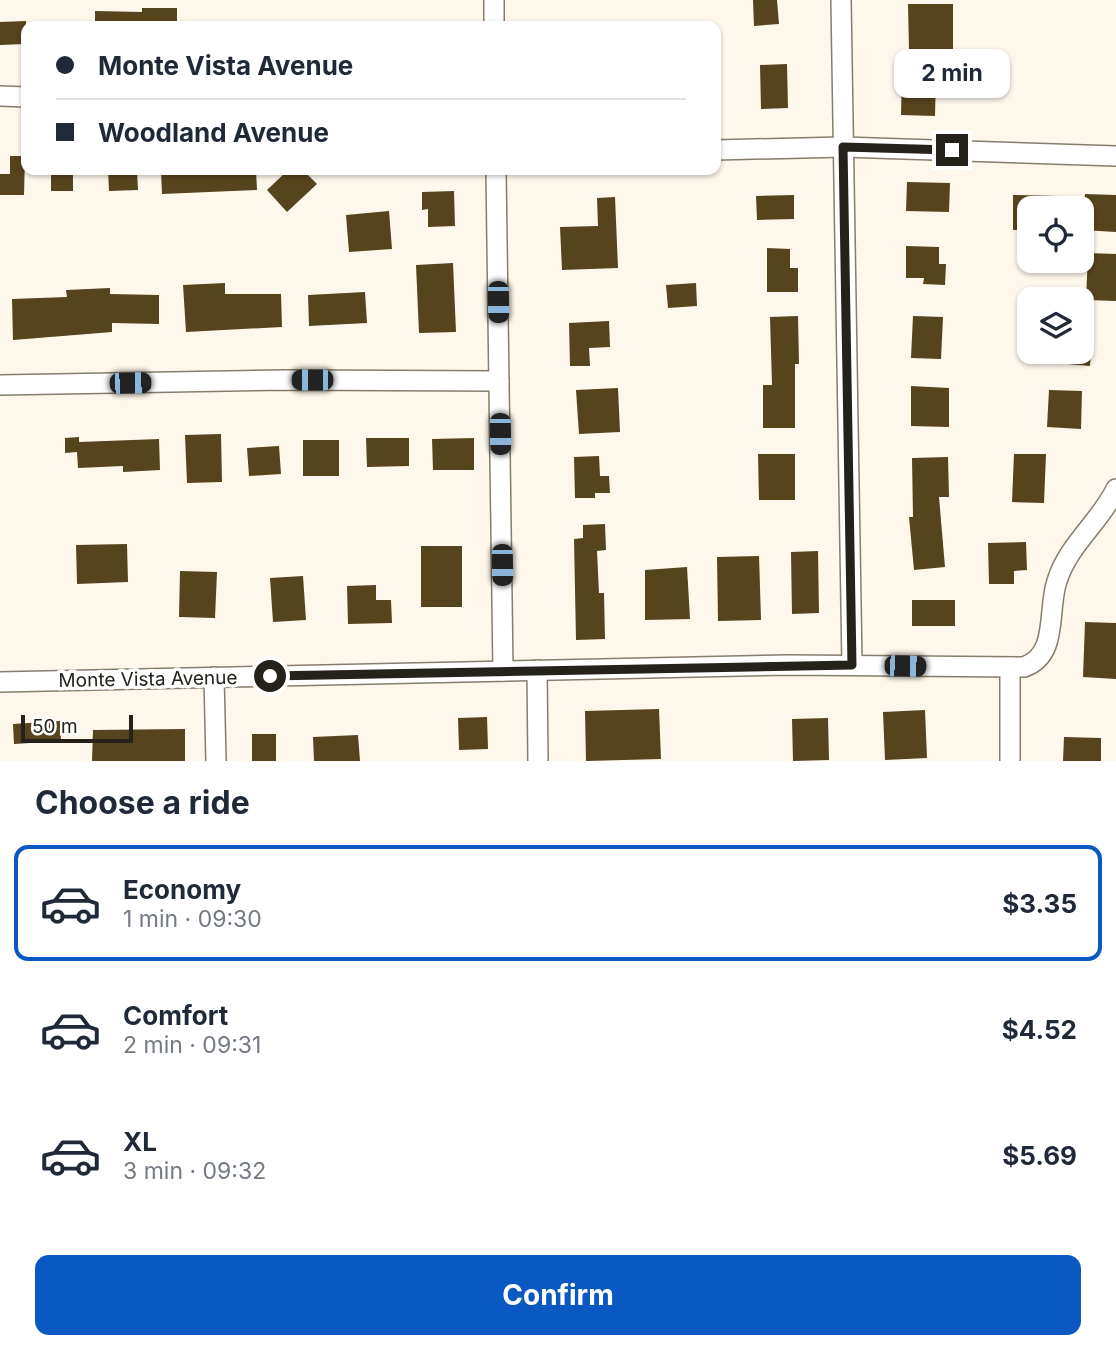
<!DOCTYPE html>
<meta charset="utf-8">
<style>
:root{--surface:#fff;--page:#f6f6f7;--text:#1f2937;--muted:#747a83;--line:#e0e1e3;--accent:#0a58c2}
body{margin:0;font-family:Inter,sans-serif;background:var(--page);color:var(--text);height:100vh;display:flex;flex-direction:column;font-size:26px;white-space:nowrap}
*{box-sizing:border-box;margin:0}
p{font-size:23px;color:var(--muted)}
.icon{flex:none;width:38px;height:38px;fill:none;stroke:currentColor;stroke-width:2;stroke-linecap:round;stroke-linejoin:round}
.map{position:relative;height:761px;overflow:hidden}
.side{display:flex;flex-direction:column;background:var(--surface);flex:1}
.side>*{flex:none}
.guide{position:absolute;left:21px;top:21px;width:700px;height:154px;border-radius:14px;box-shadow:0 2px 5px #0004;display:grid;align-content:center;height:154px;padding:0 35px;background:var(--surface)}
.controls{position:absolute;left:1017px;top:196px;display:grid;gap:14px}
.controls a{display:grid;place-items:center;width:77px;height:77px;border-radius:14px;background:var(--surface);box-shadow:0 2px 5px #0004;font-size:35px}
.scale{position:absolute;left:21px;bottom:18px;width:112px;box-sizing:border-box;padding-left:7px;border:4px solid #25221b;border-top:0;font-size:19px;line-height:24px;white-space:nowrap;color:#25221b;-webkit-text-stroke:5px #fff;paint-order:stroke}
.end{position:absolute;width:32px;height:32px;margin:-16px;border:9px solid #25221b;background:#fff;box-shadow:0 0 0 4px #fff}
.from{border-radius:50%}
.bubble{position:absolute;height:49px;border-radius:14px;background:var(--surface);box-shadow:0 2px 5px #0004;font-size:23px;font-weight:700;line-height:49px;text-align:center}
.car{position:absolute;width:21px;height:42px;margin:-21px -10px;border-radius:9px;box-shadow:0 0 5px 2px #0007;background:linear-gradient(#222 24%,#8ab4d8 0 40%,#222 0 76%,#8ab4d8 0 86%,#222 0)}
.guide b{display:flex;align-items:center;gap:24px;height:66px;font-size:26px}
.guide b+b{border-top:2px solid var(--line)}
.guide i{width:18px;height:18px;background:var(--text)}
ul{padding:0;list-style:none}
li{display:flex;align-items:center;gap:21px;height:116px;margin:0 14px 10px;padding:0 21px;border:4px solid transparent;border-radius:14px}
li div{flex:1}
li b{display:block;font-size:26px}
li em{font-style:normal;font-weight:700}
li.on{border-color:var(--accent)}
li>.icon{width:63px;height:63px;stroke-width:1.5}
h2{padding:0 35px;font-size:32px;line-height:84px}
.primary-button{display:flex;gap:14px;margin-top:auto;padding:14px 35px}
.primary-button a{flex:1;height:80px;border-radius:14px;background:var(--accent);color:#fff;font-size:28px;font-weight:700;line-height:80px;text-align:center}
.map>svg:first-child{display:block}
.building{fill:#56441d}
.lines{fill:none;stroke-linecap:round;stroke-linejoin:round}
.minor-casing{stroke:#867d6c;stroke-width:22}
.minor{stroke:#fff;stroke-width:19}
.route{stroke:#25221b;stroke-width:9}
.labels{text-anchor:middle;dominant-baseline:central;stroke-width:7;stroke-linejoin:round;paint-order:stroke}
.street-label{font-size:19px;fill:#25221b;stroke:#fff}
</style>
<div class="map">
<svg width="1116" height="761" viewBox="0 0 1116 761">
<rect width="100%" height="100%" fill="#fdf7ec"/>
<g class="building">
<polygon points="753,0 777,0 779,24 754,26"/>
<polygon points="908,4 953,4 953,50 909,50"/>
<polygon points="142,8 177,8 177,26 95,26 95,11 142,12"/>
<polygon points="26,21 26,44 0,45 0,22"/>
<polygon points="787,64 788,108 761,109 760,65"/>
<polygon points="902,74 936,75 935,116 901,115"/>
<polygon points="10,156 25,156 24,195 0,195 0,174 10,174"/>
<rect x="51" y="170" width="22" height="21"/>
<polygon points="108,170 137,170 138,190 109,191"/>
<polygon points="161,170 256,170 257,190 162,194"/>
<polygon points="288,170 303,170 317,184 287,212 267,190"/>
<polygon points="907,182 950,183 949,212 906,211"/>
<polygon points="454,191 455,226 428,227 428,209 422,210 422,192"/>
<polygon points="1085,194 1116,195 1116,232 1083,230"/>
<polygon points="794,195 794,219 757,220 756,196"/>
<polygon points="1013,195 1059,196 1059,208 1029,208 1029,230 1013,230"/>
<polygon points="615,197 618,268 562,270 560,227 598,226 597,198"/>
<polygon points="389,211 392,249 349,252 346,215"/>
<polygon points="906,246 939,247 939,264 946,264 945,285 923,284 924,278 906,278"/>
<polygon points="767,248 790,249 790,268 798,268 798,292 767,292"/>
<polygon points="1088,253 1116,254 1116,301 1086,300"/>
<polygon points="453,263 456,332 419,333 416,265"/>
<polygon points="225,283 225,294 281,294 282,327 186,332 183,285"/>
<polygon points="696,283 697,306 668,308 666,285"/>
<polygon points="110,288 110,294 159,295 159,324 112,323 112,332 13,340 12,299 67,297 66,290"/>
<polygon points="365,292 367,323 309,326 308,295"/>
<polygon points="798,316 799,364 795,364 795,428 763,428 763,385 772,385 770,317"/>
<polygon points="913,316 943,317 941,359 911,358"/>
<polygon points="609,321 610,347 589,348 590,366 570,366 569,323"/>
<polygon points="1057,352 1091,352 1090,366 1056,363"/>
<polygon points="911,386 949,388 949,427 911,426"/>
<polygon points="618,388 620,432 579,434 576,390"/>
<polygon points="1049,390 1082,391 1081,429 1047,427"/>
<polygon points="221,434 222,482 187,483 185,435"/>
<polygon points="79,437 79,442 159,439 160,470 123,472 123,466 78,468 77,452 65,453 65,438"/>
<polygon points="366,438 409,438 409,466 367,467"/>
<polygon points="474,438 474,470 433,470 432,439"/>
<rect x="303" y="440" width="36" height="36"/>
<polygon points="279,446 281,474 249,476 247,448"/>
<polygon points="758,454 795,454 795,500 759,500"/>
<polygon points="1014,454 1046,454 1044,503 1012,502"/>
<polygon points="599,456 600,476 609,476 610,493 595,493 595,498 575,498 574,457"/>
<polygon points="948,457 949,497 939,497 945,567 914,570 909,517 913,517 912,458"/>
<polygon points="605,524 606,550 597,551 599,593 604,593 605,639 576,640 574,539 583,538 583,525"/>
<polygon points="1026,542 1027,570 1014,571 1014,584 989,584 988,543"/>
<polygon points="127,544 128,582 77,584 76,545"/>
<rect x="421" y="546" width="41" height="61"/>
<polygon points="818,551 819,613 792,614 791,552"/>
<polygon points="759,556 761,620 718,621 717,557"/>
<polygon points="687,567 690,619 645,620 645,570"/>
<polygon points="180,571 217,572 215,618 179,617"/>
<polygon points="303,576 306,620 273,622 270,578"/>
<polygon points="376,585 376,600 391,600 392,623 348,624 347,586"/>
<rect x="912" y="600" width="43" height="26"/>
<polygon points="1085,622 1116,623 1116,679 1083,677"/>
<polygon points="659,709 661,759 586,761 585,711"/>
<polygon points="925,710 927,758 885,760 883,712"/>
<polygon points="487,717 488,749 459,750 458,718"/>
<polygon points="828,718 829,760 793,761 792,719"/>
<polygon points="60,721 61,741 14,744 13,724"/>
<polygon points="185,729 185,761 92,761 93,730"/>
<rect x="252" y="734" width="24" height="27"/>
<polygon points="358,735 360,761 314,761 313,737"/>
<polygon points="1064,737 1101,738 1101,761 1063,761"/>
</g>
<g class="lines">
<g class="minor-casing">
<g id="minor">
<polyline points="494,0 494,26"/>
<polyline points="841,0 852,665"/>
<polyline points="0,96 26,97"/>
<polyline points="716,150 843,147 1116,156"/>
<polyline points="496,170 503,671"/>
<polyline points="0,385 285,380 499,381"/>
<polyline points="537,670 538,761"/>
<polyline points="214,677 216,761"/>
<path d="M0,682L789,665L1024,667C1059,655 1047,610 1057,581C1068,545 1100,522 1116,489"/>
<polyline points="1010,761 1010,667"/>
</g>
</g>
<use href="#minor" class="minor"/>
</g>
<g class="lines">
<polyline class="route" points="270,676 852,665 843,147 952,150"/>
</g>
<g class="labels">
<g class="street-label">
<text transform="translate(148 679) rotate(-1)">Monte Vista Avenue</text>
</g>
</g>
</svg>
<div class="controls">
<a><svg class="icon" aria-label="locate" viewBox="0 0 24 24"><circle cx="12" cy="12" r="6"/><path d="M12 2v4M12 18v4M2 12h4M18 12h4"/></svg></a>
<a><svg class="icon" aria-label="layers" viewBox="0 0 24 24"><path d="M12 4l9 5-9 5-9-5zM3 14l9 5 9-5"/></svg></a>
</div>
<div class="scale">50 m</div>
<i class="end from" style="left:270px;top:676px"></i>
<i class="end" style="left:952px;top:150px"></i>
<div class="bubble" style="left:894px;top:49px;width:116px">2 min</div>
<i class="car" style="left:498px;top:302px;rotate:179deg"></i>
<i class="car" style="left:312px;top:380px;rotate:270deg"></i>
<i class="car" style="left:130px;top:383px;rotate:89deg"></i>
<i class="car" style="left:500px;top:434px;rotate:179deg"></i>
<i class="car" style="left:502px;top:565px;rotate:179deg"></i>
<i class="car" style="left:905px;top:666px;rotate:91deg"></i>
<div class="guide">
<b><i class="from"></i>Monte Vista Avenue</b>
<b><i></i>Woodland Avenue</b>
</div>
</div>
<section class="side">
<h2>Choose a ride</h2>
<ul>
<li class="on"><svg class="icon" aria-label="car" viewBox="0 0 24 24"><path d="M5 17H2v-5l4-1 3-4h7l3 4 3 1v5h-3M9 17h6M6 11h13"/><circle cx="7" cy="17" r="2"/><circle cx="17" cy="17" r="2"/></svg><div><b>Economy</b><p>1 min · 09:30</p></div><em>$3.35</em></li>
<li><svg class="icon" aria-label="car" viewBox="0 0 24 24"><path d="M5 17H2v-5l4-1 3-4h7l3 4 3 1v5h-3M9 17h6M6 11h13"/><circle cx="7" cy="17" r="2"/><circle cx="17" cy="17" r="2"/></svg><div><b>Comfort</b><p>2 min · 09:31</p></div><em>$4.52</em></li>
<li><svg class="icon" aria-label="car" viewBox="0 0 24 24"><path d="M5 17H2v-5l4-1 3-4h7l3 4 3 1v5h-3M9 17h6M6 11h13"/><circle cx="7" cy="17" r="2"/><circle cx="17" cy="17" r="2"/></svg><div><b>XL</b><p>3 min · 09:32</p></div><em>$5.69</em></li>
</ul>
<div class="primary-button"><a>Confirm</a></div>
</section>
